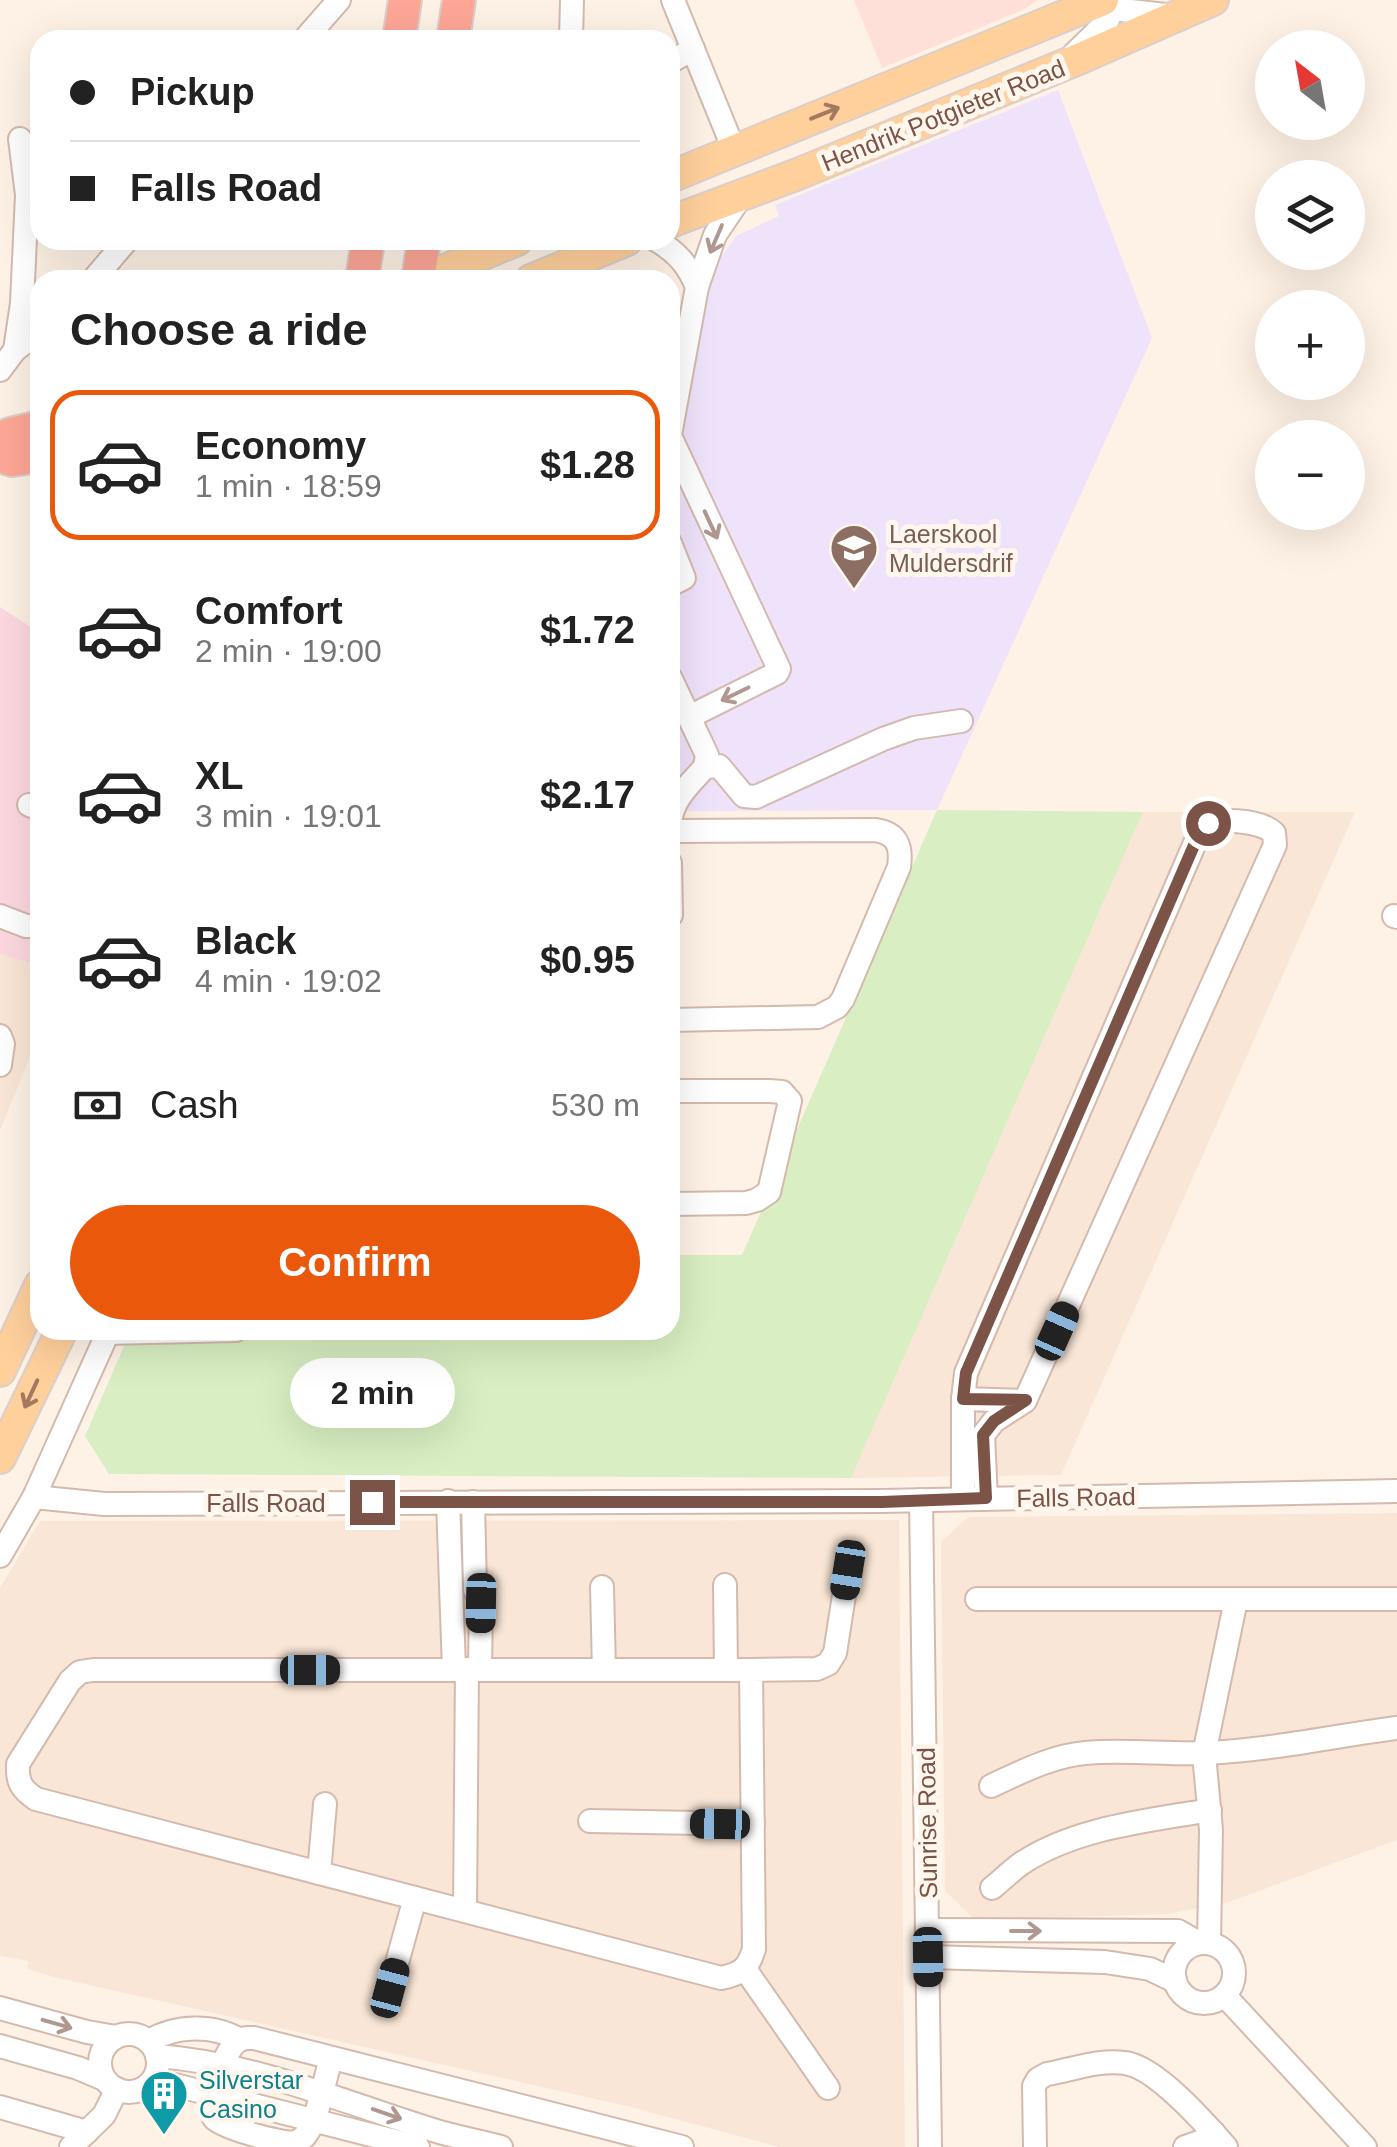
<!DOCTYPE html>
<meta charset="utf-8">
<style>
:root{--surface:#fff;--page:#f6f6f6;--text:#222;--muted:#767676;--line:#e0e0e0;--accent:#ea580c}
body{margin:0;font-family:Arial,sans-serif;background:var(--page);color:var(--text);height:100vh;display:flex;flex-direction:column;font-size:38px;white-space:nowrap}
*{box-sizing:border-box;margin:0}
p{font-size:32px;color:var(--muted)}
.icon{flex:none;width:55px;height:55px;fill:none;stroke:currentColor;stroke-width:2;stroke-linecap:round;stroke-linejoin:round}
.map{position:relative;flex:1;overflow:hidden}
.side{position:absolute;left:30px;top:270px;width:650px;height:1070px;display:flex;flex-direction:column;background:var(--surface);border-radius:30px;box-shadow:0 10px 40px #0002}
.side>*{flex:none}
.banner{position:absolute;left:30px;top:30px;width:650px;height:220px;border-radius:30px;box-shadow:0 10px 40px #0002;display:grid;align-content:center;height:220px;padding:0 40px;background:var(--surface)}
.needle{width:65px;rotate:329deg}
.buttons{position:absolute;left:1255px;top:30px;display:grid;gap:20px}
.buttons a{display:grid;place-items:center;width:110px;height:110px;border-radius:50%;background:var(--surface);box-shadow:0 10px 40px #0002;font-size:50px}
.end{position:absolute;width:45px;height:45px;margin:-22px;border:12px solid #7b5447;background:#fff;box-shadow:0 0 0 5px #fff}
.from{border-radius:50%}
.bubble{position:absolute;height:70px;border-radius:35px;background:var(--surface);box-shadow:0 10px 40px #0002;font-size:32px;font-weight:600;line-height:70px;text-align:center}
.car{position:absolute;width:30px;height:60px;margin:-30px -15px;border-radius:12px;box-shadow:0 0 8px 2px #0007;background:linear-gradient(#222 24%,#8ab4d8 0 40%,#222 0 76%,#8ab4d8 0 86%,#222 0)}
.banner b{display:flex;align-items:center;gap:35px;height:95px;font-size:38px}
.banner b+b{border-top:2px solid var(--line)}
.banner i{width:25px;height:25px;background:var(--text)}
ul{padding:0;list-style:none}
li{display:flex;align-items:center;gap:30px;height:150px;margin:0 20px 15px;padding:0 20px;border:5px solid transparent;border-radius:30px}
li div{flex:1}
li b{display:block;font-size:38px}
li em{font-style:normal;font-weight:600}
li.on{border-color:var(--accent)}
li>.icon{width:90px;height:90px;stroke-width:1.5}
h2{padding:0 40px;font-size:45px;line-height:120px}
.pay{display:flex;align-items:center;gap:25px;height:110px;padding:0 40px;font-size:38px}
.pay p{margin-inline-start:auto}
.primary-button{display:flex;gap:20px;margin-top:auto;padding:20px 40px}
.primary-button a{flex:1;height:115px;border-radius:60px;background:var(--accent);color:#fff;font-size:40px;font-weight:600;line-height:115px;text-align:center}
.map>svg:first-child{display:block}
.residential{fill:#f9e6d6}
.commercial{fill:#ffe0d9}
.education{fill:#efe2fb}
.medical{fill:#fdd8e0}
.green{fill:#d9eec2}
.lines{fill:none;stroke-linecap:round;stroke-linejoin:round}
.minor-casing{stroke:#d4baad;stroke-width:26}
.major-casing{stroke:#dacfcb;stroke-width:34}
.highway-casing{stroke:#dacfcb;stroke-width:36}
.minor{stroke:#fff;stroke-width:22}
.major{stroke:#ffd09c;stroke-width:30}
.highway{stroke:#fea797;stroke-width:32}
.oneway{stroke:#a37960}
.oneway2{stroke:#b09891}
.route{stroke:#7b5447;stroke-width:12}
.labels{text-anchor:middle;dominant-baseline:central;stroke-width:10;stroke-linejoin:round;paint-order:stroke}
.street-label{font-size:25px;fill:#7b5447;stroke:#fff7ee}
.education-label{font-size:25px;fill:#785e54;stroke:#fff7ee;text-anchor:start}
.culture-label{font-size:25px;fill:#0d838f;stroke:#fff7ee;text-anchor:start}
</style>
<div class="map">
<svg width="1397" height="2147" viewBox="0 0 1397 2147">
<rect width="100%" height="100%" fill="#fef2e6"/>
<g class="residential">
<polygon points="1143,812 1355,812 1061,1475 851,1478"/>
<polygon points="0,954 40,966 40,1032 0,1130"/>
<polygon points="1397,1513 1397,1840 1229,1902 1168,1914 975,1920 945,1891 941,1542 968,1517"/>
<polygon points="899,1520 905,2147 779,2147 631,2107 58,1978 27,1969 28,1961 0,1956 0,1588 40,1521"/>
</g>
<polygon class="commercial" points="854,0 1038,0 1025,9 882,68"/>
<polygon class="education" points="1058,90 1152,338 937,810 670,811 670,368 690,371 708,276 736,236 779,216 775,205"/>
<polygon class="medical" points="0,607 40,633 40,966 0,954"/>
<polygon class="green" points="937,810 1143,812 851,1478 109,1474 85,1436 131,1330 670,1330 670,1255 742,1255"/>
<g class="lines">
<g class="minor-casing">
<g id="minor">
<polyline points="673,0 734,150"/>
<polyline points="1104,4 1114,9 1174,16"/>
<polyline points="304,40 339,0"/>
<polyline points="571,40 572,0"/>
<polyline points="1074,54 1106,23 1118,0"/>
<polyline points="670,62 693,49"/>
<path d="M656,240C677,252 688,265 697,287"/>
<polyline points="93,280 127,240"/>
<polyline points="15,350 40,331"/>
<polyline points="0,370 15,350 22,303 27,195 20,139"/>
<polyline points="670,435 697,287 715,235 742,195"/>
<polyline points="670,436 779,669 777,673 689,717"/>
<polyline points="670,543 684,578 670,585"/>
<polyline points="670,677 707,755 705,767"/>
<polyline points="705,767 719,766 744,796 756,797 883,739 914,728 961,721"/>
<polyline points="29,805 40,809"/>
<path d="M670,824C672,799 689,785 705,767"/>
<path d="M670,831L875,830C897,833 902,846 899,867L843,999L837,1007L818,1017L670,1020"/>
<polyline points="670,863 671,915"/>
<polyline points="0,916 26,926 40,926"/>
<polyline points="1394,916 1397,917"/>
<polyline points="0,1036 3,1044 0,1065"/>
<polyline points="670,1091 770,1091 782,1092 790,1101 769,1192 757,1200 746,1203 670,1204"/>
<polyline points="107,1333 236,1330"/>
<polyline points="963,1399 1024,1401"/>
<polyline points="34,1497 104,1504 882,1501 1397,1491"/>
<path d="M963,1499V1399L966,1373L1201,829C1216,816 1260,820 1274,833L1275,845L1025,1401L994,1421L983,1435L986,1499"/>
<polyline points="921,1500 930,2147"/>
<polyline points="448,1501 454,1669"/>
<polyline points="473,1502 475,1590 481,1603 480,1670"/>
<polyline points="0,1556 34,1497 109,1330"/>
<polyline points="725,1585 726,1670"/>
<polyline points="602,1587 604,1670"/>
<polyline points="977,1599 1397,1599"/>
<path d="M751,1670L754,1949C748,1969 741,1974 721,1978L36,1799C21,1789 17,1782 18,1764L70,1681L80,1672L93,1670H751L817,1669L828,1664L835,1653L848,1570"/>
<path d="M991,1786C1021,1772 1052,1756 1085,1753C1126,1749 1167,1755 1207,1753C1271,1750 1334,1736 1397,1728"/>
<polyline points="590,1821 753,1824"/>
<polyline points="319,1873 325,1804"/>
<path d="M992,1888C1002,1880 1012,1870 1022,1863C1077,1827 1148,1821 1210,1810"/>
<polyline points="465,1911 467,1669"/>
<polyline points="929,1930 1178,1931 1199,1943"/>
<circle cx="1204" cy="1973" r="30"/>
<polyline points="1209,1943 1211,1830 1204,1754 1236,1600"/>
<polyline points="928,1957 1105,1962 1150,1969 1175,1981"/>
<polyline points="745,1969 828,2088"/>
<polyline points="390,1988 415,1898"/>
<polyline points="1225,1996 1365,2147"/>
<polyline points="0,2008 87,2032 116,2037"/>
<circle cx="129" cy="2063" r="29"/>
<path d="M149,2041C176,2025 213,2024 240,2040"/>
<polyline points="0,2046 78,2068 104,2079"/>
<path d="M157,2056C253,2063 343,2102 433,2130C455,2137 479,2141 501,2147"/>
<path d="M331,2058C325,2078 318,2118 307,2133C304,2138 300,2141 295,2142C284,2145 220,2127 214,2118C203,2105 225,2048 239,2040C245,2037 248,2038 254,2038L682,2147"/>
<polyline points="148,2085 158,2083 175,2085 418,2147"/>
<polyline points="0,2107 87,2132"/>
<polyline points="71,2147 104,2115 117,2089"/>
<path d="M1035,2147L1034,2086L1038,2079L1047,2074C1071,2070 1100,2059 1125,2063C1156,2067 1205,2123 1226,2147"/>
<polyline points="1185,2147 1202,2141 1214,2133"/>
</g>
</g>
<g class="major-casing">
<g id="major">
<polyline points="670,177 1103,0"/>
<polyline points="670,222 798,174 1081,58 1213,0"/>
<polyline points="421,280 517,240"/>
<polyline points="531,280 627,240"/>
<polyline points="0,1371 40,1285"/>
<polyline points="0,1458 62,1330"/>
</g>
</g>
<g class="highway-casing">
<g id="highway">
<polyline points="399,40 405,0"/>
<polyline points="453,40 459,0"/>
<polyline points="362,280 368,240"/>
<polyline points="418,280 424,240"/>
<polyline points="0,442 10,434 40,427"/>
<polyline points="0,456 12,460 40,456"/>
</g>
</g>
<use href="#minor" class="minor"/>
<use href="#major" class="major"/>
<use href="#highway" class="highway"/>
</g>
<defs><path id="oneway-shaft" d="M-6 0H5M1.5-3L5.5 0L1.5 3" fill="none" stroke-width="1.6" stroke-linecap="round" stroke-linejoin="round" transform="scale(2.5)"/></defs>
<g class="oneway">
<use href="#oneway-shaft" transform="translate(825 113) rotate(-22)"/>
<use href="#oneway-shaft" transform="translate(31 1394) rotate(115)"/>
</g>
<g class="oneway2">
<use href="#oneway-shaft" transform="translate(716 239) rotate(113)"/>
<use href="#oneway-shaft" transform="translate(711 525) rotate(65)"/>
<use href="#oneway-shaft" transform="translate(735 694) rotate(154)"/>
<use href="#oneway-shaft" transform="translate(1026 1931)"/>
<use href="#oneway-shaft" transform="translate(57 2024) rotate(16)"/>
<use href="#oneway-shaft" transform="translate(387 2114) rotate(19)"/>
</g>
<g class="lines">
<polyline class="route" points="372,1502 882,1502 986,1498 983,1435 994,1421 1026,1400 963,1399 966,1373 1201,829 1208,823"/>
</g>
<defs>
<g id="school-pin" transform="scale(2.5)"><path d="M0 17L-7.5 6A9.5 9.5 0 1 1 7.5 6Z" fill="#8d6e63" stroke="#fff7ee"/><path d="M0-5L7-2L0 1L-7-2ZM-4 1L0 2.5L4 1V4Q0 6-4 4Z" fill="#fff"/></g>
<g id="building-pin" transform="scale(2.5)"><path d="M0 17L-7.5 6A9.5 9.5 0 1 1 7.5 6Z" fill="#0f9aa8" stroke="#fff7ee"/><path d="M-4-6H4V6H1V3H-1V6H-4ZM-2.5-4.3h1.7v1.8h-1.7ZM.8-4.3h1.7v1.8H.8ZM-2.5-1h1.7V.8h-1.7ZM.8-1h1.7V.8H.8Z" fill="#fff"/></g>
</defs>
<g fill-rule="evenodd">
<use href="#school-pin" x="854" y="548"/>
<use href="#building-pin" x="164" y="2094"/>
</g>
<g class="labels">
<g class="street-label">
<text transform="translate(943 115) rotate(-22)">Hendrik Potgieter Road</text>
<text transform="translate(1076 1497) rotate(-1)">Falls Road</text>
<text x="266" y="1503">Falls Road</text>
<text transform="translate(927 1823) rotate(-91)">Sunrise Road</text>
</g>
<g class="education-label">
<text x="889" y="534">Laerskool<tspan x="889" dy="29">Muldersdrif</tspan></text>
</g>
<g class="culture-label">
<text x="199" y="2080">Silverstar<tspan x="199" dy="29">Casino</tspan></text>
</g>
</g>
</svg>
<div class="buttons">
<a><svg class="needle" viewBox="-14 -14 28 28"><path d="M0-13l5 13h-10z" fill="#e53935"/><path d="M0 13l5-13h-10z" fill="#767676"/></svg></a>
<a><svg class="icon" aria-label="layers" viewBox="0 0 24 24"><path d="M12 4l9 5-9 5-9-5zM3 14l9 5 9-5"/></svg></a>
<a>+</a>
<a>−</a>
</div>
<i class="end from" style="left:1208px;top:823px"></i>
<i class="end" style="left:372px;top:1502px"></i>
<div class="bubble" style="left:290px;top:1358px;width:165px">2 min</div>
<i class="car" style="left:1057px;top:1331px;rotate:24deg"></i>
<i class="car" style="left:848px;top:1570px;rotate:189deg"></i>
<i class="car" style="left:481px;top:1603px;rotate:181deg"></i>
<i class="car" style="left:310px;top:1670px;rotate:90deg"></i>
<i class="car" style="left:720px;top:1824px;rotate:271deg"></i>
<i class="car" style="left:928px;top:1957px;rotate:179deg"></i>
<i class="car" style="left:390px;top:1988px;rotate:15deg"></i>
<div class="banner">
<b><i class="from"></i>Pickup</b>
<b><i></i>Falls Road</b>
</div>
<section class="side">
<h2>Choose a ride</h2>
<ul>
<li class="on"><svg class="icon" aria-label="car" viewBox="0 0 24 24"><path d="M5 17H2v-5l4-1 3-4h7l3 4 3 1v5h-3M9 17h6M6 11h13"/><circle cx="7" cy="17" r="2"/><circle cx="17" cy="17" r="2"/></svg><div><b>Economy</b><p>1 min · 18:59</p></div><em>$1.28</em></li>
<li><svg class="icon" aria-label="car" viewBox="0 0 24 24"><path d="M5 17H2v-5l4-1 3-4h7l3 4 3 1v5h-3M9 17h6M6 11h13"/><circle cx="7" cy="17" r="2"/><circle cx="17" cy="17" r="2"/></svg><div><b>Comfort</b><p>2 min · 19:00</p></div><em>$1.72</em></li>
<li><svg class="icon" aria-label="car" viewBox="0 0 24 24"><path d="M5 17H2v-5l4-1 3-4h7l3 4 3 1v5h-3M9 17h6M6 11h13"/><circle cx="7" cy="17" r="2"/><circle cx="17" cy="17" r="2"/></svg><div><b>XL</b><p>3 min · 19:01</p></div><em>$2.17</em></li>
<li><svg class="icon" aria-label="car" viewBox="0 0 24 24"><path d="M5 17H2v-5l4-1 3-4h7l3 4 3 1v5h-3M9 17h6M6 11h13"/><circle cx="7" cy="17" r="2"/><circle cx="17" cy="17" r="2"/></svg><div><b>Black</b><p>4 min · 19:02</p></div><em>$0.95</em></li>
</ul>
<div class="pay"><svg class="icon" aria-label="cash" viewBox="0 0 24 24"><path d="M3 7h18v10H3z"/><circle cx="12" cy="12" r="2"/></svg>Cash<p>530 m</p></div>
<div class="primary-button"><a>Confirm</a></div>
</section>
</div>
